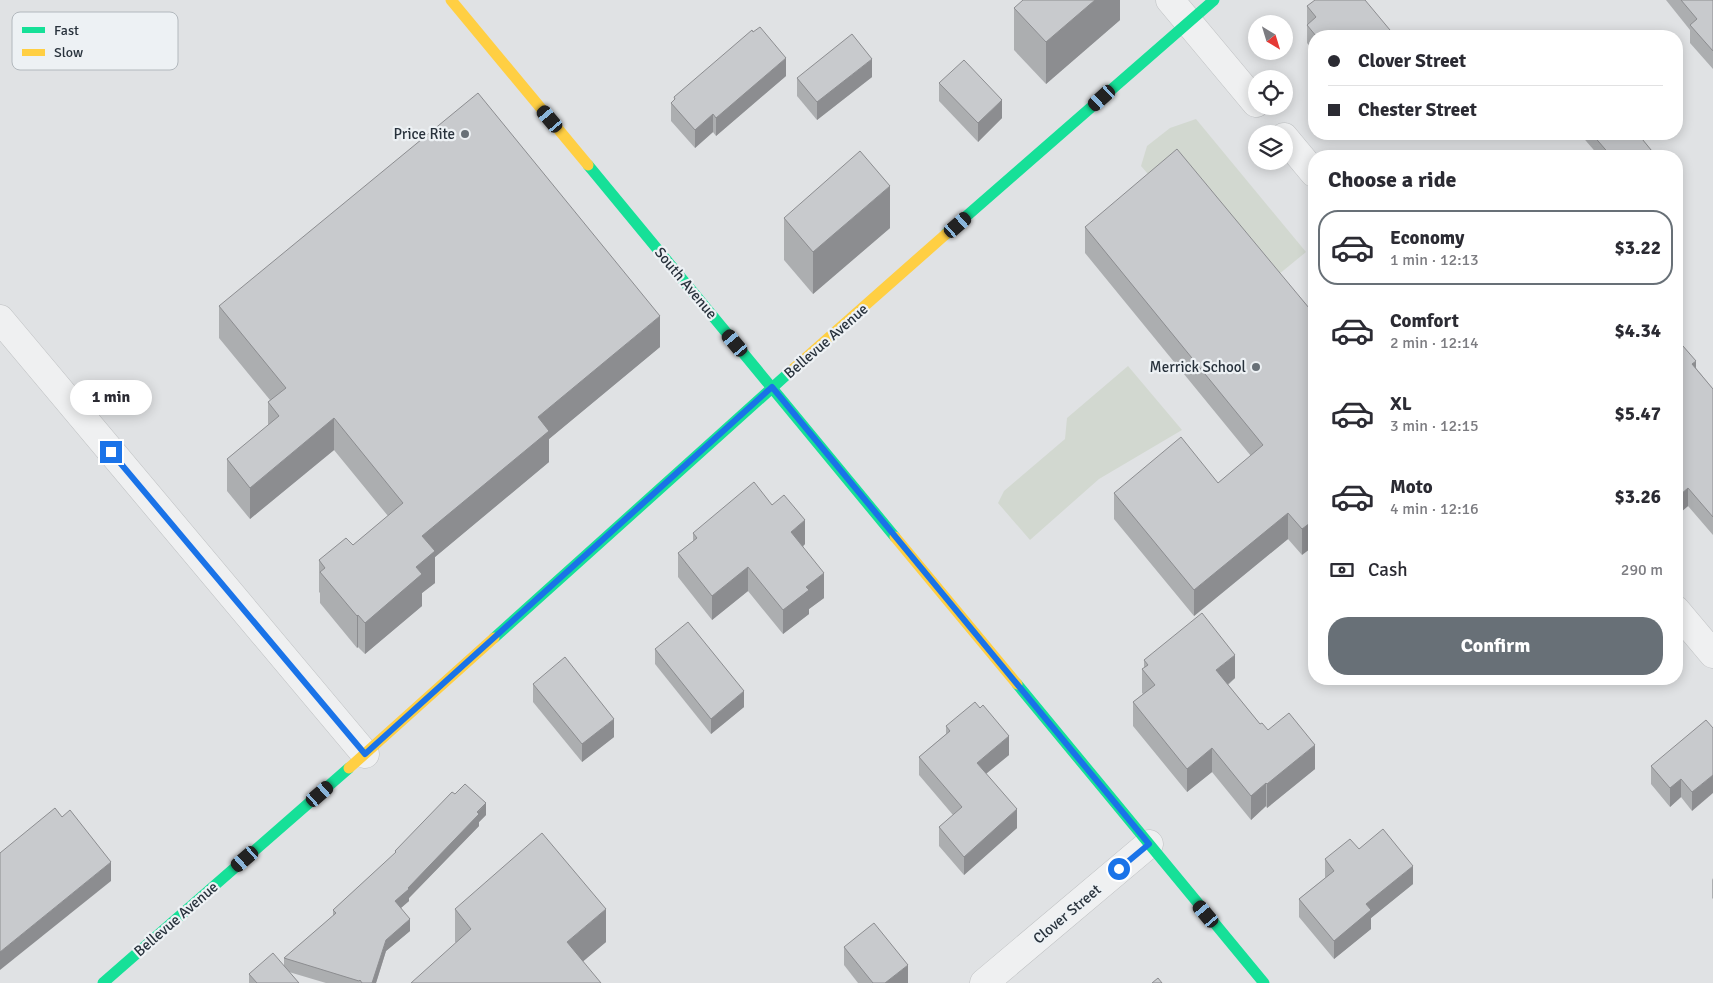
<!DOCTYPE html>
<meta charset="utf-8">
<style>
:root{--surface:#fff;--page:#f7f7f7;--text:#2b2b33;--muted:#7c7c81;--line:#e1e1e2;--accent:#687077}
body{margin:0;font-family:Signika,sans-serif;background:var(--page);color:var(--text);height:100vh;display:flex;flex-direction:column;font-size:19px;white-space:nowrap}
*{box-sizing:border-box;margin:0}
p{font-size:16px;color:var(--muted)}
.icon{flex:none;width:28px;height:28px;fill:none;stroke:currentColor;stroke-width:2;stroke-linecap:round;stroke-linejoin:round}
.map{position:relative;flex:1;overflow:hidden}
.details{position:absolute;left:1308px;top:150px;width:375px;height:535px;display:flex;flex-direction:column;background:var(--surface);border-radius:20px;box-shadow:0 2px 12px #0003}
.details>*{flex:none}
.banner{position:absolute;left:1308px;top:30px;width:375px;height:110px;border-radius:20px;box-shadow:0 2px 12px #0003;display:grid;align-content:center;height:110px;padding:0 20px;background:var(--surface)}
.needle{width:32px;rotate:142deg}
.fabs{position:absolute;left:1248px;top:15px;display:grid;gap:10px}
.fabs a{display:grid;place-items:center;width:45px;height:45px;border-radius:50%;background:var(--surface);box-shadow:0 2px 12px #0003;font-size:25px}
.end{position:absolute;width:22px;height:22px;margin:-11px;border:6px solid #1a73e8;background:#fff;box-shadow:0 0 0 2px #fff}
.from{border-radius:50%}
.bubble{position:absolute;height:35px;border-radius:18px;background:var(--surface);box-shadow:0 2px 12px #0003;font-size:16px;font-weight:700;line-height:35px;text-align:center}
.car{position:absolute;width:15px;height:30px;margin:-15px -8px;border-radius:6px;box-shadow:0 0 4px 1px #0007;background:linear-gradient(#222 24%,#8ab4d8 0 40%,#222 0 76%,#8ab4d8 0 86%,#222 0)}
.banner b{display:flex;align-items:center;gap:18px;height:48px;font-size:19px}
.banner b+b{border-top:1px solid var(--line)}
.banner i{width:12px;height:12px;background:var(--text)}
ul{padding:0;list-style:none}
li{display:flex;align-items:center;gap:15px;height:75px;margin:0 10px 8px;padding:0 10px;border:2px solid transparent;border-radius:20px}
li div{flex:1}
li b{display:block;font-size:19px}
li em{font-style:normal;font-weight:700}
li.current{border-color:var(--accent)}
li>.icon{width:45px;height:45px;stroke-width:1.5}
h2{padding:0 20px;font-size:22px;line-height:60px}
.pay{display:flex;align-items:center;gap:12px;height:55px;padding:0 20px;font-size:19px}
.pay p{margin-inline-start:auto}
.action{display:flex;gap:10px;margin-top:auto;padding:10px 20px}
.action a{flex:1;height:58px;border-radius:20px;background:var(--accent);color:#fff;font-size:20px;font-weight:700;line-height:58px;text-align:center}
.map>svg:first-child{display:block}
.green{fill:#d2d8d0}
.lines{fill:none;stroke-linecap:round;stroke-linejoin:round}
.street-casing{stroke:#bec0c2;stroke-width:29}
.street{stroke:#eff0f1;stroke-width:28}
.fast{stroke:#16e098;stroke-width:11}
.slow{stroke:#ffcf43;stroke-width:11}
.wall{fill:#acaeb0}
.shaded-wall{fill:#8c8d90}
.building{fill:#c8cacd;stroke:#8c8d90}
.route{stroke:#1a73e8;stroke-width:6}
.poi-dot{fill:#687077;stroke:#edf1f4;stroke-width:2}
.labels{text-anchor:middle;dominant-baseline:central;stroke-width:4.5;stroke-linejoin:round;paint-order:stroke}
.poi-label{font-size:15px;fill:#28323c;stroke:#edf1f4;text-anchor:end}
.street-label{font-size:15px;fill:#28323c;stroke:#edf1f4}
.key{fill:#edf1f4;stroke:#b2b8bd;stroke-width:1}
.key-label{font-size:14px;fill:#28323c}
</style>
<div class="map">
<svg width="1713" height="983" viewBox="0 0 1713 983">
<rect width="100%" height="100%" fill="#e0e2e4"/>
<g class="green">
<polygon points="1196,119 1306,252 1267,284 1161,189 1141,166 1147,146 1170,128"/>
<polygon points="1128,366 1182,430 1099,479 1030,540 998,503 1004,491 1065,439 1067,418"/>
</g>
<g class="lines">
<g class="street-casing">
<g id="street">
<polyline points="1170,0 1256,103"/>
<polyline points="1284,137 1314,173"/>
<polyline points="0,319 365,754"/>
<polyline points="1676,610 1713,654"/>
<polyline points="984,983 1149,844"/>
</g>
</g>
<use href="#street" class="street"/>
<g class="fast">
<polyline points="588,165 895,537"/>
<polyline points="946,234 1214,0"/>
<polyline points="494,638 792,370"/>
<polyline points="1017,684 1264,983"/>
<polyline points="103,983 349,768"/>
</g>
<g class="slow">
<polyline points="451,0 588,165"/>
<polyline points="792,370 946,234"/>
<polyline points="895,537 1017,684"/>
<polyline points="349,768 494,638"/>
</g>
</g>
<g class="wall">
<polygon points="1120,0 1120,20 1046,84 1014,50 1014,8"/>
<polygon points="1666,0 1713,0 1713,69 1690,43 1690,30"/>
<polygon points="1307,6 1395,36 1314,36 1314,51 1307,43"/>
<polygon points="786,76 716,136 713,132 695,148 671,121 671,103 674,100 674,97"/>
<polygon points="872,77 817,120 797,96 797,78"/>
<polygon points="939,83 1002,118 978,142 939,101"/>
<polygon points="1580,134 1642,134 1642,140 1656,156 1599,156"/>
<polygon points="784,218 890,228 813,294 784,260"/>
<polygon points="1085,227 1314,314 1302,555 1288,539 1194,616 1114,519 1114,493 1218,483 1251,456 1085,253"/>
<polygon points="219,306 660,347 549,439 549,462 435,557 435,583 422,593 422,606 365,654 358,647 357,648 320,603 320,593 319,592 319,560 353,545 388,516 334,450 250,519 227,491 227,459 268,426 268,402 270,400 219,338"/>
<polygon points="1676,338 1696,368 1713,389 1713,535 1688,506 1681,512 1676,506"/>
<polygon points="693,533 805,544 803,547 824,598 809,609 809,614 783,634 748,591 712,620 678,577 678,553 693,541"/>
<polygon points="655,649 744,707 711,734 655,664"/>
<polygon points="1144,660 1235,678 1228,685 1260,724 1315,769 1267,808 1266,806 1251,820 1212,772 1187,792 1133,726 1133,702 1143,694 1142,693 1142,669 1144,668"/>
<polygon points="533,684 614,737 582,762 533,702"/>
<polygon points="946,726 1009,755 986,774 1017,828 964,875 939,846 939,827 953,815 919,775 919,757 946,734"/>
<polygon points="1713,728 1692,811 1681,797 1670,807 1651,784 1651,766"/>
<polygon points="455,794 486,815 479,822 479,826 409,898 409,901 401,908 410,931 386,951 376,983 326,983 289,972 299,983 249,983 249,974 284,965 284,958 333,916 333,910 395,854 395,851"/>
<polygon points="1359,849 1413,884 1371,918 1371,929 1334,959 1299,917 1299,899 1325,878 1325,859"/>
<polygon points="1713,878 1713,899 1712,898 1712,880"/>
<polygon points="455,909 606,942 583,961 456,943 455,942"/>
<polygon points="844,947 908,983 858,983 844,965"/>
</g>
<g class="shaded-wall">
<polygon points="1095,0 1120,0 1120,20 1046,84 1046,42"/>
<polygon points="786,58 786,76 716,136 716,118"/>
<polygon points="872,59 872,77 817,120 817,102"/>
<polygon points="1002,100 1002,118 978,142 978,123"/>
<polygon points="713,114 713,132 695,148 695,130"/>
<polygon points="1638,134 1642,134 1642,145 1638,149"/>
<polygon points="890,186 890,228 813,294 813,252"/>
<polygon points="660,316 660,347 549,439 549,462 435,557 435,583 422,593 422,606 365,654 365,623 416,567 422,536 538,417"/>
<polygon points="1696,361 1696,379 1692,364"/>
<polygon points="334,418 334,450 250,519 250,488"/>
<polygon points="1688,488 1688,506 1681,512 1681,494"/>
<polygon points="1288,513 1288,539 1194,616 1194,590"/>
<polygon points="805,520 805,544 791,556 791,532"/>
<polygon points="1314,520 1314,546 1302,555 1302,529"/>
<polygon points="748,567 748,591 712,620 712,596"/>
<polygon points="824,573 824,598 809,609 809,614 783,634 783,610 806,587"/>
<polygon points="358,615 358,647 357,648 357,616"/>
<polygon points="1235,655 1235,678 1216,694 1216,670"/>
<polygon points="744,691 744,707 711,734 711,719"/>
<polygon points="614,719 614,737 582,762 582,744"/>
<polygon points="1009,736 1009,755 977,781 977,763"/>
<polygon points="1315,745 1315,769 1267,808 1267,784"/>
<polygon points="1212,748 1212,772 1187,792 1187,769"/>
<polygon points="1713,775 1713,793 1692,811 1692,792"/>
<polygon points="1681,779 1681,797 1670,807 1670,788"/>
<polygon points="1266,783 1266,806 1251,820 1251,796"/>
<polygon points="486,803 486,815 479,822 479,826 409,898 409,901 395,913 395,901 408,888"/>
<polygon points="1017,809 1017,828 964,875 964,857"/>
<polygon points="111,862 111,881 0,970 0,952"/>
<polygon points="1413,866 1413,884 1371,918 1371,929 1334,959 1334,941 1366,904"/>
<polygon points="606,909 606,942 567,975 567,942"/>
<polygon points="410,919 410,931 386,951 376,983 372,983 386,940"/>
<polygon points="908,965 908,983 885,983"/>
</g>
<g class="building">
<polygon points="1023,0 1095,0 1046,42 1014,8"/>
<polygon points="1315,0 1365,0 1395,36 1316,36 1307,25 1316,17 1307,6"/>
<polygon points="1681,0 1713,0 1713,51 1690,25 1697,19"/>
<polygon points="760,27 786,58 716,118 713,114 695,130 671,103 675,99 674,97 752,30 753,32"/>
<polygon points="852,34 872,59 817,102 797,78"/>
<polygon points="964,60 1002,100 978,123 939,83"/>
<polygon points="478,93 660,316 538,417 549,431 422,536 435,551 416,567 422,574 365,623 358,615 357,616 320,572 325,568 319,560 346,538 353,545 403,503 334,418 250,488 227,459 279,416 268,402 286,388 219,306"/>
<polygon points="1592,134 1638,134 1656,156 1611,156"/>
<polygon points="1177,149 1314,314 1314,520 1302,529 1288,513 1194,590 1114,493 1181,437 1218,483 1263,445 1085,227"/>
<polygon points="860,151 890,186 813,252 784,218"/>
<polygon points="1676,338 1696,361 1692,364 1713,389 1713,517 1688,488 1681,494 1676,488"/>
<polygon points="754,482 772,505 784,495 805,520 791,532 824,573 806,587 809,590 783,610 748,567 712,596 678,553 697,538 693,533"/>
<polygon points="1202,613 1235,655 1216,670 1260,724 1262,723 1268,730 1289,713 1315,745 1267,784 1266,783 1251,796 1212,748 1187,769 1133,702 1155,685 1142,669 1148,665 1144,660"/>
<polygon points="688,622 744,691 711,719 655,649"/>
<polygon points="565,657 614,719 582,744 533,684"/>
<polygon points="975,702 980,708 983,705 1009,736 977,763 1017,809 964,857 939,827 962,807 919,757 950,731 946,726"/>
<polygon points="1706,720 1713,728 1713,775 1692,792 1681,779 1670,788 1651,766"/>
<polygon points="465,784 486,803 477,812 479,814 408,888 409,889 395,901 410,919 386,940 372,983 362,983 360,980 359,981 284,958 336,913 333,910 396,852 395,851 452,792 455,794"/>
<polygon points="55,808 62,817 70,810 111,862 0,952 0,853"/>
<polygon points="1383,829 1413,866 1366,904 1371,910 1334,941 1299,899 1334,871 1325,859 1350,839 1359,849"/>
<polygon points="542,833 606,909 567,942 601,983 411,983 471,929 455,909"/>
<polygon points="874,923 908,965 885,983 873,983 844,947"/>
<polygon points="273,953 299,983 257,983 249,974"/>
<polygon points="1158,978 1162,983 1152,983"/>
</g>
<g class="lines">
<polyline class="route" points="111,452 365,754 772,387 1149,844 1119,869"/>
</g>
<g class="poi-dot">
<circle cx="465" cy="134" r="5"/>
<circle cx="1256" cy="367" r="5"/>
</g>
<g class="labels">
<g class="poi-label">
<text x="455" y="134">Price Rite</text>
<text x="1246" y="367">Merrick School</text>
</g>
<g class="street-label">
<text transform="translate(686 283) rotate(50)">South Avenue</text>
<text transform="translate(826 341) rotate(-41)">Bellevue Avenue</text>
<text transform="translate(1067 914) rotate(-40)">Clover Street</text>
<text transform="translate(176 919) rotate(-41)">Bellevue Avenue</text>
</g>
</g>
<rect x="12" y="12" width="166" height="58" rx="8" class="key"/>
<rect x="22" y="27" width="23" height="6" fill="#16e098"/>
<rect x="22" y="49" width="23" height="7" fill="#ffcf43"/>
<g class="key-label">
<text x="54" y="35">Fast</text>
<text x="54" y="57">Slow</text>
</g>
</svg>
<div class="fabs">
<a><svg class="needle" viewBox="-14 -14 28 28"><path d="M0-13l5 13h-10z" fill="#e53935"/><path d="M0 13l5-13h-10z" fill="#7c7c81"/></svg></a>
<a><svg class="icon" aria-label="locate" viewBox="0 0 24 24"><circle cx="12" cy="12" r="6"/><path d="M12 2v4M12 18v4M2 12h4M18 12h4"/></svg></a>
<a><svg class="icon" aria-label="layers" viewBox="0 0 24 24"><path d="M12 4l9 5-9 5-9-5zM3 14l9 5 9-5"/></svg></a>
</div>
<i class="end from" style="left:1119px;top:869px"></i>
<i class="end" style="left:111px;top:452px"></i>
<div class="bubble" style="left:70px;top:380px;width:82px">1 min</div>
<i class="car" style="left:1102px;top:98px;rotate:228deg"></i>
<i class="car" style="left:550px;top:119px;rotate:320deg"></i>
<i class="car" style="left:958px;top:225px;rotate:49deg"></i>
<i class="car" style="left:735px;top:343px;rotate:320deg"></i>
<i class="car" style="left:320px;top:794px;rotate:49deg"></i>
<i class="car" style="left:245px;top:859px;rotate:229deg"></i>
<i class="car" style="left:1206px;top:914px;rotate:320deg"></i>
<div class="banner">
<b><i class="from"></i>Clover Street</b>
<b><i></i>Chester Street</b>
</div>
<section class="details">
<h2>Choose a ride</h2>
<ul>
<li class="current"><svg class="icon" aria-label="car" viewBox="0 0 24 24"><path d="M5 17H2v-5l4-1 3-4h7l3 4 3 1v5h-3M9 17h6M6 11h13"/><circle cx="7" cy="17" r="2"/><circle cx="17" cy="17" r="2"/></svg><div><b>Economy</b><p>1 min · 12:13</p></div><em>$3.22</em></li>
<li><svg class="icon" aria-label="car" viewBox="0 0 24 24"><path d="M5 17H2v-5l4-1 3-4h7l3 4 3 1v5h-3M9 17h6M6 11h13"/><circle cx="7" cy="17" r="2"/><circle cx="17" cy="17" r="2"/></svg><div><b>Comfort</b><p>2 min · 12:14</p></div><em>$4.34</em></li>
<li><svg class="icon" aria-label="car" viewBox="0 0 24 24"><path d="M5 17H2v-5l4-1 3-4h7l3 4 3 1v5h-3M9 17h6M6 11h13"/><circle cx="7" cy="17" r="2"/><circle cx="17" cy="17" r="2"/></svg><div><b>XL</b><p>3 min · 12:15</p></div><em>$5.47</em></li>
<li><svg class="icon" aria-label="car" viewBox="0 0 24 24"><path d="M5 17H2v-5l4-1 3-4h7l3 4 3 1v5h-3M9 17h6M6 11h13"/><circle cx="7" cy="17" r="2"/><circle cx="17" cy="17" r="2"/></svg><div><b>Moto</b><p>4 min · 12:16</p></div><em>$3.26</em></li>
</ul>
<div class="pay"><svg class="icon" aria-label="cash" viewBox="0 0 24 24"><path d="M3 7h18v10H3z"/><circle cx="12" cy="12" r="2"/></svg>Cash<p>290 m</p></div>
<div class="action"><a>Confirm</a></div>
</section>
</div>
